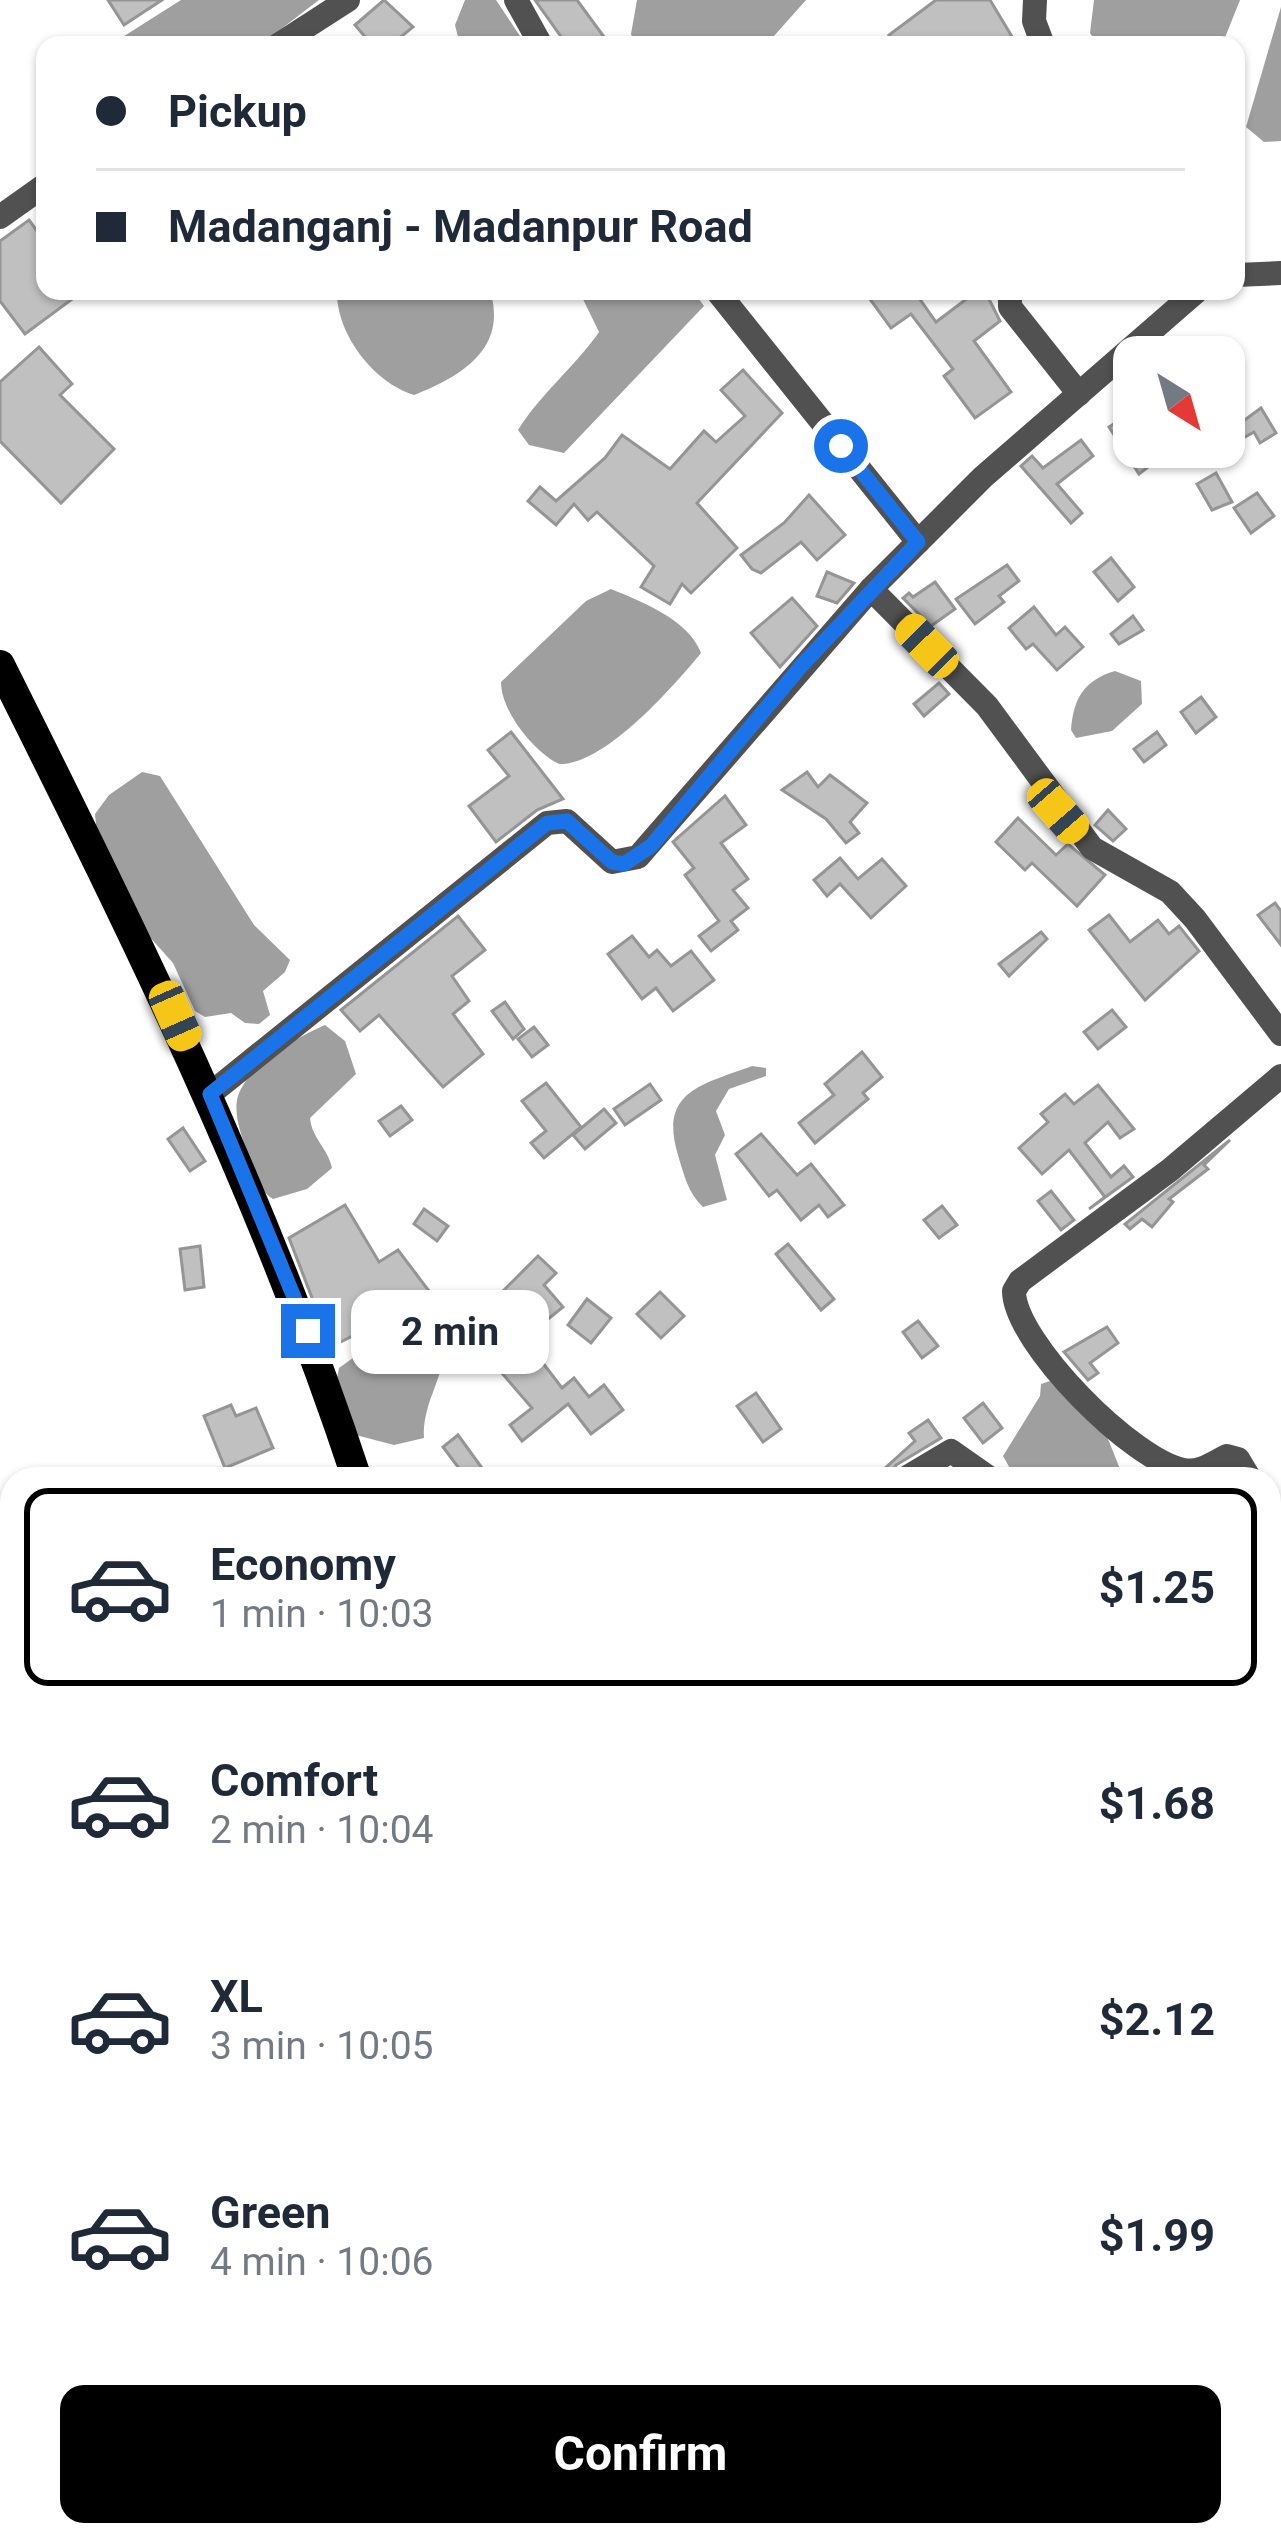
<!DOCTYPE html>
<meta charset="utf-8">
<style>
:root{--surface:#fff;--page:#f6f6f7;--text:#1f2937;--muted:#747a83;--line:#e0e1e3;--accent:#000}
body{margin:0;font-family:Roboto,sans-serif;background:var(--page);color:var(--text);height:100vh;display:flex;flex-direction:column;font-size:45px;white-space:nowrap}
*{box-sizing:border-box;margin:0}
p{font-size:39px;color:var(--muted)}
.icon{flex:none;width:66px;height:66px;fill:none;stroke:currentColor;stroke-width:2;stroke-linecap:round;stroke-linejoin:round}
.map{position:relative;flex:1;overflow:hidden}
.sheet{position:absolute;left:0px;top:1467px;width:1281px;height:1080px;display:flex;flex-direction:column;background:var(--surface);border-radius:36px 36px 0 0;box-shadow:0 3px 9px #0004}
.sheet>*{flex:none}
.hud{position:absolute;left:36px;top:36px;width:1209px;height:264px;border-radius:24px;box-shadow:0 3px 9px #0004;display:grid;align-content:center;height:264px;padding:0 60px;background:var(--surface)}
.needle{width:78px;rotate:143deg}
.tools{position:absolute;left:1113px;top:336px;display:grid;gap:24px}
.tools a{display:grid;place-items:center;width:132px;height:132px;border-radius:24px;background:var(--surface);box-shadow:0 3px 9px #0004;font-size:60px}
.end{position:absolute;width:54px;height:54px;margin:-27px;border:15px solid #1a73e8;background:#fff;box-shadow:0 0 0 6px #fff}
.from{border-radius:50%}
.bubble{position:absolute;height:84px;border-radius:24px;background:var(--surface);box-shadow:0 3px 9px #0004;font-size:39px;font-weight:700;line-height:84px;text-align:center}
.car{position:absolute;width:36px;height:72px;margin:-36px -18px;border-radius:15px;box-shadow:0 0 9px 3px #0007;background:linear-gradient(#f5c518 24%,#345 0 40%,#f5c518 0 76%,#345 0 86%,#f5c518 0)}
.hud b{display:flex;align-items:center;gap:42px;height:114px;font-size:45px}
.hud b+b{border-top:3px solid var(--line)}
.hud i{width:30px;height:30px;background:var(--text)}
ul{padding:21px 0 0;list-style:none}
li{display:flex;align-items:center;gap:36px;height:198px;margin:0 24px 18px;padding:0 36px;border:6px solid transparent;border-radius:24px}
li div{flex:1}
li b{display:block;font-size:45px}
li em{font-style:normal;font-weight:700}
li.on{border-color:var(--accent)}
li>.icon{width:108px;height:108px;stroke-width:1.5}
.action{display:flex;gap:24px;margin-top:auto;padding:24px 60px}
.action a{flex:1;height:138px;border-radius:24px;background:var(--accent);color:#fff;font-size:48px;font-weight:700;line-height:138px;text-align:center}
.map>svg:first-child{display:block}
.water{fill:#9f9f9f}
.building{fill:#c0c0c0;stroke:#959595;stroke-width:3}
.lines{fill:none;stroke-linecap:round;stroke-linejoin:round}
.minor{stroke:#515151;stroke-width:24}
.major{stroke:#000;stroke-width:30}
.route{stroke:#1a73e8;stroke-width:15}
</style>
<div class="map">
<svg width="1281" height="2547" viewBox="0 0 1281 2547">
<rect width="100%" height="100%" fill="#fff"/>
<g class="water">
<polygon points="181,0 319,0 260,45 110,45"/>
<polygon points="465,0 496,0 526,45 460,45 455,25"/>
<polygon points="637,0 806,0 766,45 635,45 631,34"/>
<polygon points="1094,0 1240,0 1222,45 1099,45 1090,33"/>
<polygon points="1281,7 1281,141 1264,142 1246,127"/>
<path d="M337,291H490C508,348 462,376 414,395C374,383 336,334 337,291Z"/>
<path d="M579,291H693L704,306L564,453L529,445L518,430C541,393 574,368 599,332Z"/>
<path d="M611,589C642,602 688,619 701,653C674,686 604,766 559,764C533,751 501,711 501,682L586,601Z"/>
<path d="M1115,671L1141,681L1142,704L1112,731L1076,738L1071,730C1073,699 1084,680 1115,671Z"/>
<polygon points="142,772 160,776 254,925 290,960 285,972 263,991 270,1015 259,1024 245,1023 231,1013 205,1017 195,1011 173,963 139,925 97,835 95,814 109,795"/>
<path d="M325,1025L345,1041L356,1074L310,1118C312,1139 328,1148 332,1168L307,1189L273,1199C259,1191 256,1175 250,1160C244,1142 232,1115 238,1096C248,1065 297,1037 325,1025Z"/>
<path d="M752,1066L766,1068V1076L729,1089L716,1111L725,1135L715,1155L727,1200L703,1207C688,1193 684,1175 678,1155C658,1090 705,1084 752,1066Z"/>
<path d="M415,1325L432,1331L445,1351C441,1382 422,1406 424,1438L394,1445L348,1433L334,1394L339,1368L393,1329Z"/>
<polygon points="1053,1380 1106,1434 1124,1479 1016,1479 1003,1456 1040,1396 1041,1384"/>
<polygon points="1281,2261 1281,2398 1269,2403 1269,2267"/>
<polygon points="12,2388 12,2479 0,2488 0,2396"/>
<polygon points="72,2535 158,2535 167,2547 56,2547"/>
<polygon points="655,2535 830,2535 835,2547 657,2547"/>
</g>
<g class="building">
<polygon points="108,0 162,0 124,25"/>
<polygon points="384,0 413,27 391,45 372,45 355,25"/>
<polygon points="535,0 577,0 610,45 567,45"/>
<polygon points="936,0 990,0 1017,45 897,45 889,35"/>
<polygon points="29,220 45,242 45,291 83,291 25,334 0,301 0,241"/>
<polygon points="864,291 914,291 936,322 977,291 985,291 1000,321 974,341 1011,392 975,418 944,376 953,369 911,314 891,328"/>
<polygon points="39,347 72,384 60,395 114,449 61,503 0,441 0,382"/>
<polygon points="743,370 782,413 697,503 737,548 691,593 682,584 670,604 641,587 654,566 597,512 588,520 574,504 556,525 528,501 540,487 556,501 605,458 622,435 670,469 704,431 716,442 745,416 721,390"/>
<polygon points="1224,397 1242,422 1261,408 1276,433 1260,443 1254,432 1217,453 1214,447 1224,447 1226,432"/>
<polygon points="1122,419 1134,447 1141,447 1152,464 1139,474 1109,427"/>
<polygon points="1081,440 1093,456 1057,484 1082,513 1071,523 1021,466 1032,456 1043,468"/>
<polygon points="1216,473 1232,502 1212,510 1197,484"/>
<polygon points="1257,493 1274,516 1251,533 1234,508"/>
<polygon points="809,495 845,535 817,560 801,542 761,573 752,569 741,555 784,523"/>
<polygon points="1111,558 1134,587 1118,601 1094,572"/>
<polygon points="1007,565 1019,581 999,596 1004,602 975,624 956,599"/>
<polygon points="827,572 854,583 837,603 817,596"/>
<polygon points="935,582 955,609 931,626 903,598 909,593 913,597"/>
<polygon points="792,598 817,626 780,667 751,633"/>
<polygon points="1034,607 1056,635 1065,627 1083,647 1057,670 1033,644 1026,649 1009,628"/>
<polygon points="1133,616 1143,630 1119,644 1111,634"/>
<polygon points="939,683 949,694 924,716 914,704"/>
<polygon points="1201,697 1216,717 1196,733 1181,712"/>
<polygon points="511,732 563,799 537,810 496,842 469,806 509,776 488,750"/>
<polygon points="1157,732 1166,745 1144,762 1134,749"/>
<polygon points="807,772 818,787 830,775 867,803 850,822 859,833 846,843 826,819 782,790"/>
<polygon points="725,796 746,825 721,843 748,879 733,890 748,908 731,921 738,930 711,951 699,936 719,921 685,875 694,868 673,842"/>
<polygon points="1108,810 1126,829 1113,841 1095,825"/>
<polygon points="1018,818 1056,855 1068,844 1105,875 1077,906 1032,863 1025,870 996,842"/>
<polygon points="840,858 858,879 882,859 906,886 871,918 840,884 827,896 814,880"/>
<polygon points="1275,903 1281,911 1281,945 1258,915"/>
<polygon points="1109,915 1130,942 1158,920 1169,934 1179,926 1199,951 1145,1000 1089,930"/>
<polygon points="458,916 485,950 452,976 469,1001 453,1014 483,1054 443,1087 379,1015 360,1031 341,1010"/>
<polygon points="1041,932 1047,939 1009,976 999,964"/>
<polygon points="632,936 649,957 657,950 671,966 691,951 714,980 673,1011 656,988 642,999 608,954"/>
<polygon points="505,1002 524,1029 513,1039 492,1011"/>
<polygon points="1112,1010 1126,1027 1098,1049 1084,1032"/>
<polygon points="534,1027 548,1045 532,1057 518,1039"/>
<polygon points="862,1052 882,1077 863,1093 868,1099 815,1143 799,1123 834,1095 825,1084"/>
<polygon points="546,1083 581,1127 544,1158 531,1143 546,1131 522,1101"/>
<polygon points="650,1084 661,1100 625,1125 614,1109"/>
<polygon points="1098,1085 1134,1129 1120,1138 1108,1122 1085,1143 1111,1177 1124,1166 1133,1177 1089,1209 1105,1197 1069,1150 1042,1174 1019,1148 1048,1122 1041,1114 1065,1094 1074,1104"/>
<polygon points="401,1106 412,1120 390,1136 379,1121"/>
<polygon points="604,1109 616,1123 585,1149 573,1135"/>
<polygon points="183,1128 205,1161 190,1171 168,1139"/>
<polygon points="761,1134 797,1175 811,1164 844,1205 828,1217 819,1205 801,1220 777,1190 769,1196 736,1154"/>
<polygon points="1230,1140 1204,1165 1208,1169 1169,1199 1173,1202 1152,1227 1142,1219 1130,1229 1125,1224"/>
<polygon points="1051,1191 1074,1220 1061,1230 1038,1201"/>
<polygon points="345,1205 379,1262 398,1250 432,1295 331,1347 289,1238"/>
<polygon points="942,1206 957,1225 939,1238 924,1220"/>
<polygon points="424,1209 448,1226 437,1241 414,1224"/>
<polygon points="788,1244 834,1299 821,1310 776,1254"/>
<polygon points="200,1246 204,1287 185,1290 180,1249"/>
<polygon points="538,1256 556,1273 544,1285 563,1307 542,1324 525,1304 488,1342 470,1324"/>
<polygon points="660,1292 684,1316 661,1338 637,1314"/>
<polygon points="587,1299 611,1318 591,1343 568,1325"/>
<polygon points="918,1321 938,1346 922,1358 903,1332"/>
<polygon points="1107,1327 1118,1343 1090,1363 1098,1373 1088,1380 1064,1352"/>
<polygon points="500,1347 519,1368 536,1354 562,1388 574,1378 589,1397 604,1385 623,1410 591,1434 568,1404 522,1441 510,1425 532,1408 488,1357"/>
<polygon points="756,1393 781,1429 763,1442 737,1406"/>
<polygon points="983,1403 1002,1428 983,1443 964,1418"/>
<polygon points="231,1405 236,1416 256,1408 273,1448 225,1468 204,1416"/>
<polygon points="928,1420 941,1438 896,1465 888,1479 873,1479 915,1441 909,1433"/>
<polygon points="458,1435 490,1479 467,1479 443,1447"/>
</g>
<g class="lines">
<g class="minor">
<polyline points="516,0 541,45"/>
<polyline points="1035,0 1034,21 1043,45"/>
<polyline points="278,45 348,0"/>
<polyline points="0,217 45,185"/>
<polyline points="1236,275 1281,273"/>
<polyline points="717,291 918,542"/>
<polyline points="1010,291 1010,307 1079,394"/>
<polyline points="871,589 987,706 1092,848 1170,892 1195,919 1281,1034"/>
<polyline points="210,1094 547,823 567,821 612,862 638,857 871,589 983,477 1197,291"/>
<polyline points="904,1479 951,1451 991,1479"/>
<path d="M1250,1479L1238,1459L1227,1456C1213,1463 1200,1473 1184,1470C1134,1462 1014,1342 1014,1291L1020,1281L1170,1170L1281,1076"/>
<polyline points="1269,1509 1281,1528"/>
<polyline points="1269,1862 1276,1871 1269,1876"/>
<polyline points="593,2535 594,2547"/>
</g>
<g class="major">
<path d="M0,665C134,933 263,1193 357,1479"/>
<polyline points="547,2535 549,2547"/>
</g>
</g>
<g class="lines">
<polyline class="route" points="308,1331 210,1094 547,823 567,821 612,862 624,864 651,846 802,665 918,542 841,446"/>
</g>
</svg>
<div class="tools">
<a><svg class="needle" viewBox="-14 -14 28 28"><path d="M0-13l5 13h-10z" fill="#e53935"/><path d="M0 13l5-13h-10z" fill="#747a83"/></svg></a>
</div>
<i class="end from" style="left:841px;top:446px"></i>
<i class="end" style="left:308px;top:1331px"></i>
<div class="bubble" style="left:351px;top:1290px;width:198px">2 min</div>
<i class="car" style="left:927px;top:646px;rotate:316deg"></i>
<i class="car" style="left:1058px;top:811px;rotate:139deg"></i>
<i class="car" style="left:175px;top:1016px;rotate:156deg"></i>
<div class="hud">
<b><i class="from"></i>Pickup</b>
<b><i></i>Madanganj - Madanpur Road</b>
</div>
<section class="sheet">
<ul>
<li class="on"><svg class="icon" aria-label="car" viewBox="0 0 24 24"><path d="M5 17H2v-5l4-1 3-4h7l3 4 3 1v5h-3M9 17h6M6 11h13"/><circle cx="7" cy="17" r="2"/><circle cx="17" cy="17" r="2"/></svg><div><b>Economy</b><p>1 min · 10:03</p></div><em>$1.25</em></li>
<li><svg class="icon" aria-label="car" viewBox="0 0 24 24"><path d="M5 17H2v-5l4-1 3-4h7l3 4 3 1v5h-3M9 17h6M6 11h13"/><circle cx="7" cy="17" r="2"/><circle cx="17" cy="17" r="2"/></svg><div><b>Comfort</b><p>2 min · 10:04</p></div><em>$1.68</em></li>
<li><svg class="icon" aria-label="car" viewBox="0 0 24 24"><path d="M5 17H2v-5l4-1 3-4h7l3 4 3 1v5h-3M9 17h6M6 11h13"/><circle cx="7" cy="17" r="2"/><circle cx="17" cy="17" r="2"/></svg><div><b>XL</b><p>3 min · 10:05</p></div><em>$2.12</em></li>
<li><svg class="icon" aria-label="car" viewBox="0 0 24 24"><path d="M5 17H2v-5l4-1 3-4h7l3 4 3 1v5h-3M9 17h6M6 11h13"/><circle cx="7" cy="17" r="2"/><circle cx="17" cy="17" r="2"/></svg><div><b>Green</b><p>4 min · 10:06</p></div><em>$1.99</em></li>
</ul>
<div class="action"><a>Confirm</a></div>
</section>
</div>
